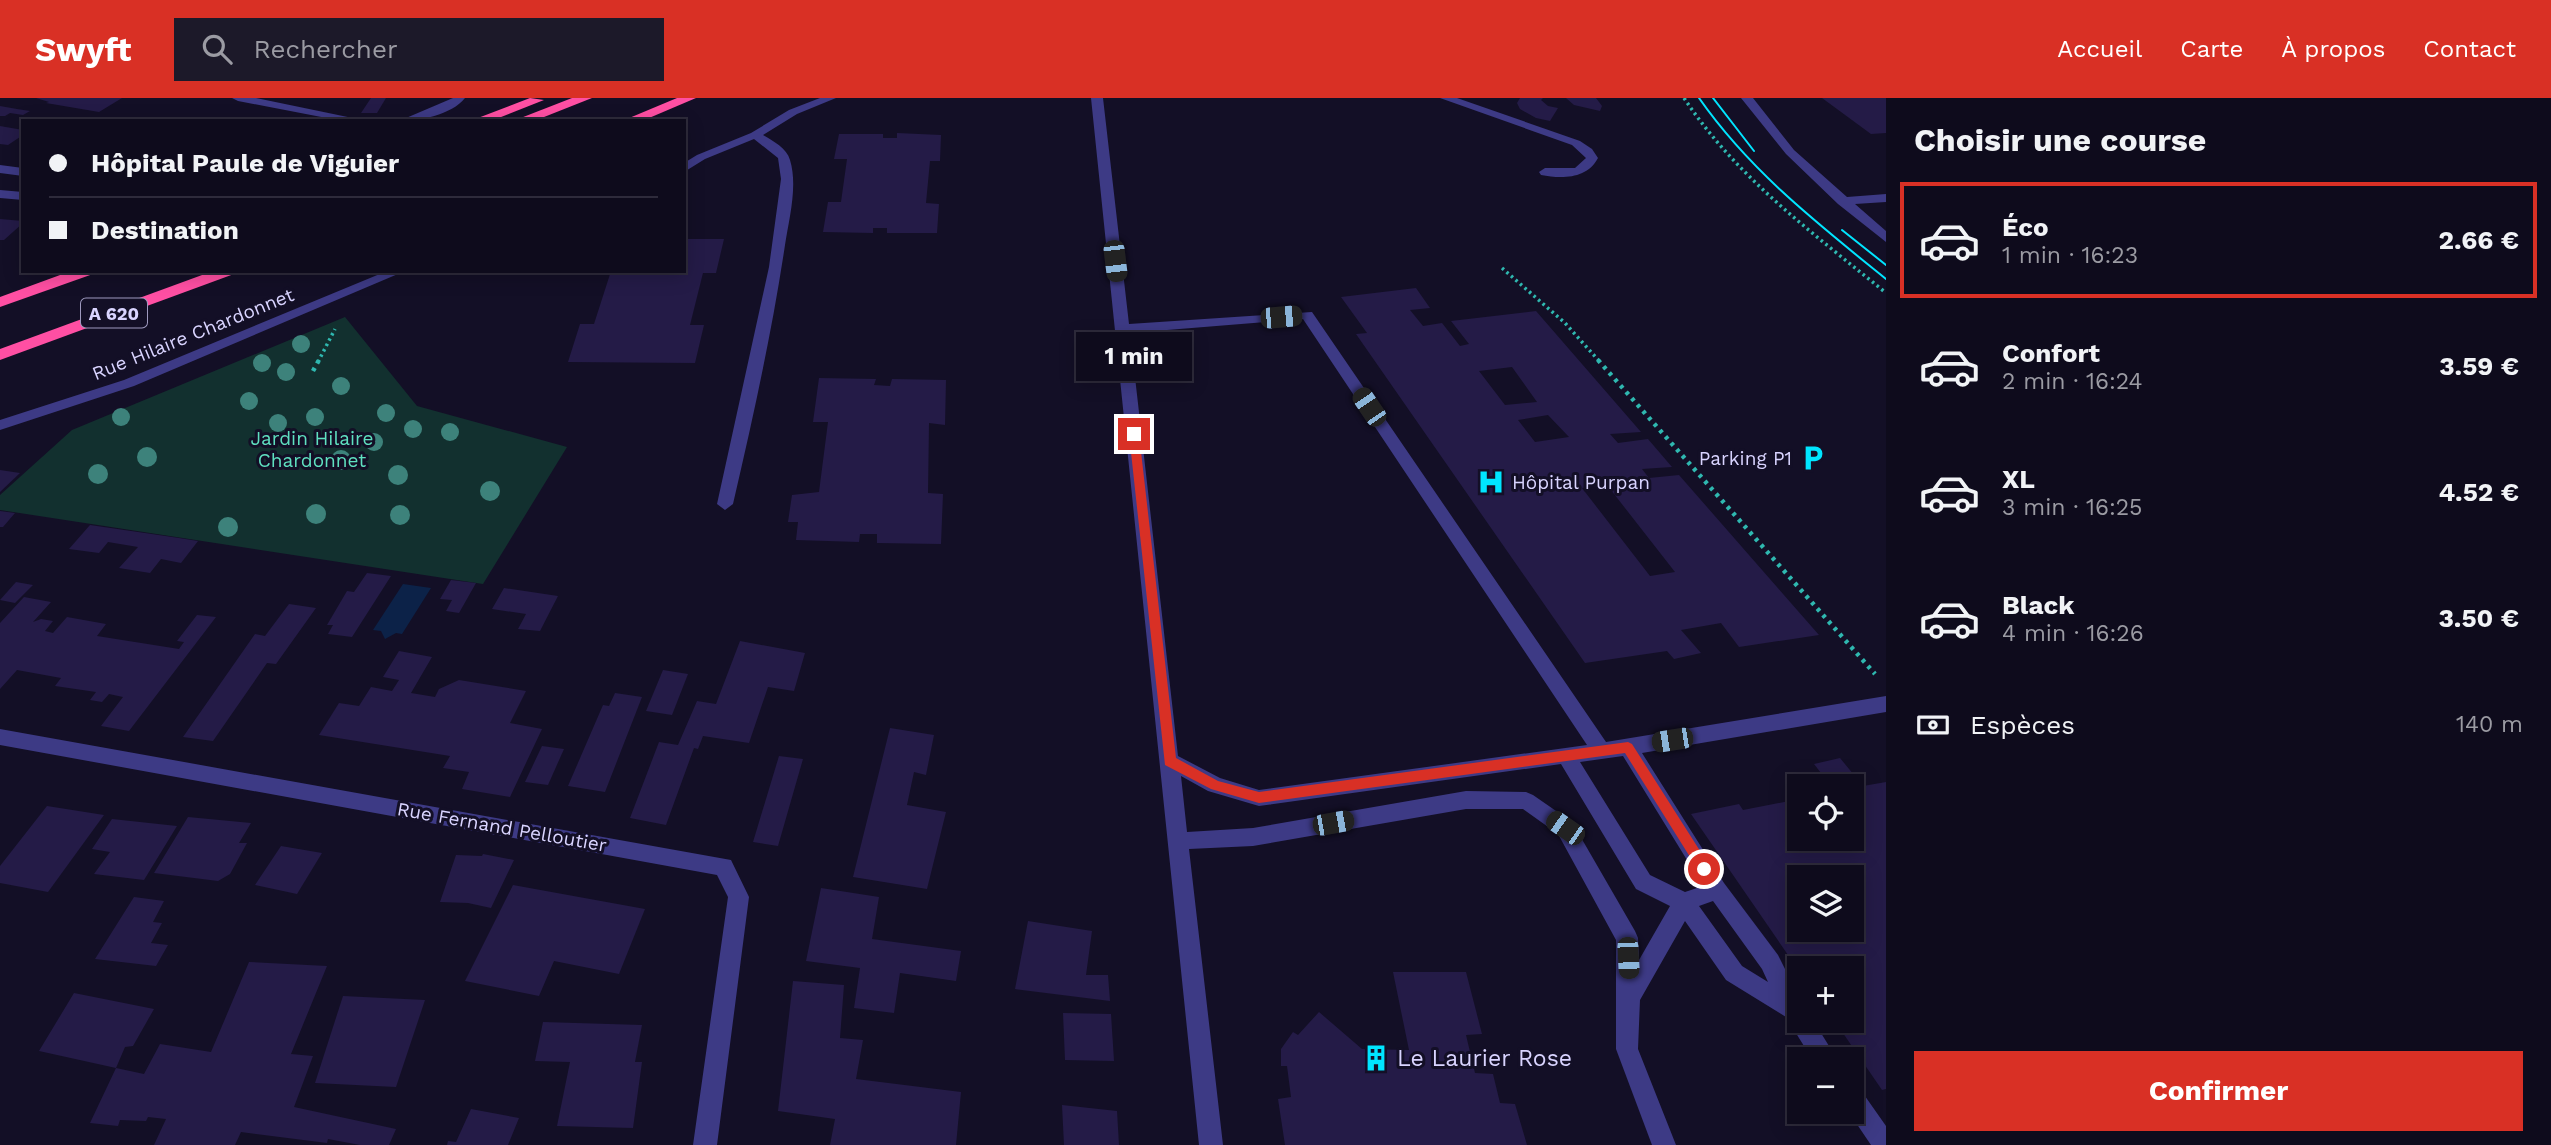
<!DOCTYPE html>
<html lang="fr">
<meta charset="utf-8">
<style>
:root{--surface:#0e0b1c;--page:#1c1929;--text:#f1f3f6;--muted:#9b9ba3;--line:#2e2b3b;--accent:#d93025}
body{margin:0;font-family:"Work Sans",sans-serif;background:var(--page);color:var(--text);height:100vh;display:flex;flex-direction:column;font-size:26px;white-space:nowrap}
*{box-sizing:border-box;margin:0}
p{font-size:23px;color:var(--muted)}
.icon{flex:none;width:38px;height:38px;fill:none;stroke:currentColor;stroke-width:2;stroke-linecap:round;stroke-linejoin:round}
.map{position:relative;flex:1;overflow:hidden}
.sheet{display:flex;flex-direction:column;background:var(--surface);width:665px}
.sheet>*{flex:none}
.guide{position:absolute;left:21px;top:21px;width:665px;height:154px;border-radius:0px;box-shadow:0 4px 18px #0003,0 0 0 2px var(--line);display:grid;align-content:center;height:154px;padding:0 28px;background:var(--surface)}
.tools{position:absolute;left:1787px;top:676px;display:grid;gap:14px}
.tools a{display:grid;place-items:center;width:77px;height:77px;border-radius:0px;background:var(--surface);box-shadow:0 4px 18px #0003,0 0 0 2px var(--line);font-size:35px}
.end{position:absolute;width:32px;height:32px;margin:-16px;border:9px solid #d93025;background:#fff;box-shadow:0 0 0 4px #fff}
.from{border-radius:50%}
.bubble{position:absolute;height:49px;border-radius:0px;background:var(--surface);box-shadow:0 4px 18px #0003,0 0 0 2px var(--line);font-size:23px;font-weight:700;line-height:49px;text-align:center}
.car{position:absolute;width:21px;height:42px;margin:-21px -10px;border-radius:9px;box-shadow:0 0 5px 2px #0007;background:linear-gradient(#222 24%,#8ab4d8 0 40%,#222 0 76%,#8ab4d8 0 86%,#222 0)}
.guide b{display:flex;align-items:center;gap:24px;height:66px;font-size:26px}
.guide b+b{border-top:2px solid var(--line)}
.guide i{width:18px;height:18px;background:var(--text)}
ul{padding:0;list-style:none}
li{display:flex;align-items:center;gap:21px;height:116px;margin:0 14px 10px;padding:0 14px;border:4px solid transparent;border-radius:0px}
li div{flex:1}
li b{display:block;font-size:26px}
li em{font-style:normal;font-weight:700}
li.selected{border-color:var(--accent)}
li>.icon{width:63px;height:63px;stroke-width:1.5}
h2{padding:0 28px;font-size:32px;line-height:84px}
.pay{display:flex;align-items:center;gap:18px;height:77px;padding:0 28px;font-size:26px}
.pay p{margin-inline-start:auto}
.action{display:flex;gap:14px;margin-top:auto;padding:14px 28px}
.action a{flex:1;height:80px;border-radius:0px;background:var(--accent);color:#fff;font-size:28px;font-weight:700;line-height:80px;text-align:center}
header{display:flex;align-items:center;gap:42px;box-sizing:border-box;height:98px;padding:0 35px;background:var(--accent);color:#fff}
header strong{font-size:33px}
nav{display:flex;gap:38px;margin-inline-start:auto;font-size:24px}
.search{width:490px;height:63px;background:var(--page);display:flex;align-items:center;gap:18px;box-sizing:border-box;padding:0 24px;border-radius:0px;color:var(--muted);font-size:26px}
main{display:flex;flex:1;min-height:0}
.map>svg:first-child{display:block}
.green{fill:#12302f}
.water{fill:#0c2248}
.building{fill:#241b47;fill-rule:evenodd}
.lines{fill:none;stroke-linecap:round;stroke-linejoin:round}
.path-far1{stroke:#2fb8b0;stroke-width:3.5;stroke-dasharray:2.5 3.5;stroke-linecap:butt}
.path{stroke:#2fb8b0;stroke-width:4.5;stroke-dasharray:3.5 5;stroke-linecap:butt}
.minor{fill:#3d3a85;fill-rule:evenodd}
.highway{fill:#ff4fa3;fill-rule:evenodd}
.tram{stroke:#00e5ff;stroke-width:2}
.tree{fill:#3d827b}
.route{fill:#d93025}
.labels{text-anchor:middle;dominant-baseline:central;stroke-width:6;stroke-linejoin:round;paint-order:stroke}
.shield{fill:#130f26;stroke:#9e99be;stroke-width:2}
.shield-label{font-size:18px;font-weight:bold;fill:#d9d4ff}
.street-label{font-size:19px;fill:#d9d4ff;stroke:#130f26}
.park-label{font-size:19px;fill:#5fe0c0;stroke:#130f26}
.poi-label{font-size:19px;fill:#d9d4ff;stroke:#130f26;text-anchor:end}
.near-poi-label{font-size:23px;fill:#d9d4ff;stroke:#130f26;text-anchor:start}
</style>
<header>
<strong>Swyft</strong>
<div class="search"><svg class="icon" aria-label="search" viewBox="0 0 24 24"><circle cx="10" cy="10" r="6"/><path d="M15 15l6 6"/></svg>Rechercher</div>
<nav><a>Accueil</a><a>Carte</a><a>À propos</a><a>Contact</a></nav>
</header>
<main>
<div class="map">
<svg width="1886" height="1047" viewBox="0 0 1886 1047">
<rect width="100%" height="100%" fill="#130f26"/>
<polygon class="green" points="345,219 417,308 567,349 483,486 0,412 0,397 72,332"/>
<polygon class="water" points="403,486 431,490 402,536 396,535 385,541 381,533 373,532"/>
<g class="building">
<polygon points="36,0 122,0 99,14 46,5 49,4"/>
<polygon points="371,0 386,0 377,15 361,15"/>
<polygon points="1520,0 1543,0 1541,2 1548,8 1558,10 1550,23 1536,20 1520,11 1517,5"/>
<polygon points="1566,0 1596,0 1602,8 1600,13 1574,7"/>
<polygon points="1822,0 1886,0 1886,35 1871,36"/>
<polygon points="0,8 17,11 30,13 23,17 10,15 5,18 0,18"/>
<polygon points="0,28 23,32 23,37 8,47 0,46"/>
<polygon points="897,35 941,37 940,63 930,63 926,105 939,106 937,135 887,135 887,130 873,130 873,135 823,134 828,104 841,104 847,61 834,61 839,36 883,36 883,40 897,40"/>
<polygon points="0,121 23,123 23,125 4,142 0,142"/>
<polygon points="684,141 724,141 716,175 703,175 690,227 704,227 695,265 568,264 580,226 594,226 611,173 684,173"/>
<path d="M1416,190L1430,210L1410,212L1423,228L1442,225L1460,248L1469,246L1451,223L1536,213L1641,334L1610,336L1618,345L1648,341L1672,369L1642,371L1649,380L1679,377L1819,537L1739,549L1721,525L1681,532L1701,555L1674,561L1667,553L1585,565L1356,236L1367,235L1341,199ZM1512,269L1537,304L1505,307L1479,273ZM1548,317L1569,339L1535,344L1518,322ZM1607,387L1675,474L1650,478L1582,390Z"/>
<polygon points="819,280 876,281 874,287 890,288 892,281 946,282 945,327 929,325 928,395 943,396 941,446 877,445 877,436 860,436 859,444 796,442 798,424 788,424 792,397 819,394 828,324 813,324"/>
<polygon points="0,372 20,375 0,394"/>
<polygon points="0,413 15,415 3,429 0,429"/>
<polygon points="90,427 179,440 198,443 181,465 161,461 150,475 119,470 138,449 108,444 99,455 69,451"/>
<polygon points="367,475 391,478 352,539 328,536 333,527 327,527 347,493 354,494"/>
<polygon points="451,482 476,485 459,515 446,513 452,502 440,501"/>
<polygon points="16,484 33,487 15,505 0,502"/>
<polygon points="504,490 558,498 540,533 518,531 526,516 492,511"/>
<polygon points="24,499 51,504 33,524 41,521 53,523 45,533 53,535 67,519 106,526 97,538 179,551 184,544 177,543 197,517 216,519 129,633 101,628 123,599 109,596 102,604 90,602 96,594 55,588 61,580 17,572 0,591 0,525"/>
<polygon points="289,506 316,510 276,566 267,565 213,643 183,639 255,536 265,538"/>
<polygon points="740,543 805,555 794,593 768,589 749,645 703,638 698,651 694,650 666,727 630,720 659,644 678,647 697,603 716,606"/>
<polygon points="399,553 432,559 411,595 435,599 439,591 459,582 526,593 510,625 542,631 510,699 462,691 469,674 443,670 450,658 319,637 339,605 359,608 371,589 392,593 399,582 383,579"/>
<polygon points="663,572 688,576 672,617 646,613"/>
<polygon points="615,595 642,599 605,694 568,688 603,607 609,608"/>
<polygon points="890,630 934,637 926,677 914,674 907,707 946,714 927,791 853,779"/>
<polygon points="542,648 564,651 548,687 525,684"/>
<polygon points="779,658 803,661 778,748 753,744"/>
<path d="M1840,660L1863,688L1886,684V991L1882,992L1834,922H1852V870H1797L1691,716L1739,706L1743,712L1799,701V740H1852V688H1831L1814,666ZM1799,779H1852V831H1799Z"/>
<polygon points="47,708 104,717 48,794 0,785 0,768"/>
<polygon points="188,719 251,725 239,745 247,745 230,776 218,783 154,775"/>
<polygon points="112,721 177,728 144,782 94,776 110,754 92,751"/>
<polygon points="281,748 322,755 297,796 255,787"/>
<polygon points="483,756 514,762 491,810 468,805 440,804 456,757 482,758"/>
<polygon points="513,787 645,811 619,876 554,863 539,898 465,883"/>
<polygon points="821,790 879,799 872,841 961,853 956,883 900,875 894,915 854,910 860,870 806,863"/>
<polygon points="134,799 164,803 153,824 162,825 151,845 168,847 156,868 95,861"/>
<polygon points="1028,823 1092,833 1086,877 1108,877 1110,903 1015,891"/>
<polygon points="249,864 327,868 291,956 313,958 294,1009 396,1031 389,1047 360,1047 328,1041 327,1045 241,1034 235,1047 154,1047 166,1021 148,1019 146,1023 120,1022 118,1028 90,1025 116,970 144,976 160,946 211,954"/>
<polygon points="1393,874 1466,874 1482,936 1466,937 1475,975 1493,976 1500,1005 1515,1006 1527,1047 1285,1047 1278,1001 1291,999 1287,968 1281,968 1281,951 1293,934 1298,937 1319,914 1362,951 1409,952"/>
<polygon points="793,883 844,887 840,940 863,942 856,981 961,994 956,1047 830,1047 835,1021 778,1013"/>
<polygon points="74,895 154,911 133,948 125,949 116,970 39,953"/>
<polygon points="343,898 425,902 396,989 315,985"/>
<polygon points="1063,915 1111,916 1114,963 1065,962"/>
<polygon points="543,924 642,927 635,964 642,964 633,1030 557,1028 570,964 535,963"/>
<polygon points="1062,1007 1117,1013 1119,1047 1064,1047"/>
<polygon points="471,1011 519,1020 508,1047 447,1047 448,1043 456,1044"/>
</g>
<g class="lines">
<g class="path-far1">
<path d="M1684,0C1737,80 1813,135 1886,195"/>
<polyline points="1502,170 1565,225 1600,264"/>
<polyline points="318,264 335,231"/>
</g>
<g class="path">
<polyline points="1598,262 1875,576"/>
<polyline points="313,273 319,262"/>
</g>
<g class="minor">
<polygon points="232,0 256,0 367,23 342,23 238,3"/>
<path d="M453,0H465C452,17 418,23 399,23Z"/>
<path d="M820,0H836L797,16L763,37C773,43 787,50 790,62C798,88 789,121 785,147C772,234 753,320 733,406L725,412L717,406L769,169L781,81L778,60L754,41L705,61L684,74V65L697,57L751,35L789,12Z"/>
<path d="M1091,0H1103L1129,226L1312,214L1606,644L1886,598V614L1642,655L1724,785L1778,857L1799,899V922H1813L1837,961H1812L1786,919L1726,882L1685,823L1640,902L1638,951L1676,1047H1652L1616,951V842L1558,736L1523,711H1466L1253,748L1189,751L1223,1047H1199ZM1303,221L1587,647L1259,692L1220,680L1178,658L1130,235ZM1623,658L1703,788L1685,794L1650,777L1580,664ZM1561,666L1636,791L1670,808L1639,862L1638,840L1635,833L1572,724L1533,697L1526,694L1466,693L1253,730L1187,734L1181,678L1208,693L1259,708ZM1713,803L1762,871L1768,884L1742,868L1699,808Z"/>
<path d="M1440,0H1457L1580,43L1592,51L1598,60C1587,81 1562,81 1541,77L1539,74L1545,70H1575L1586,60L1572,47Z"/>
<polygon points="1741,0 1753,0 1794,52 1847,99 1886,96 1886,104 1855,106 1886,133 1886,144 1838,106 1786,56"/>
<polygon points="0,67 23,70 23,78 0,75"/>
<polygon points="0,92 23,94 23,102 0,100"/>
<polygon points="387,173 405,173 134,288 0,332 0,322 124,282"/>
<polygon points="0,631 731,762 749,799 717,1047 693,1047 728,799 717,777 0,647"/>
<polygon points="1852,987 1860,991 1886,1028 1886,1047 1871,1047 1848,1013 1852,1013"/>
</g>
<g class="highway">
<polygon points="530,0 544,2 491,23 470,23"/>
<polygon points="572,0 592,0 534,23 513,23"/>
<polygon points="677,0 696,0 642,23 622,23"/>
<polygon points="71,173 95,173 93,176 0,209 0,199"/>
<polygon points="213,173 236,173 234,176 0,262 0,251"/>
</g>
<g class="tram">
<path d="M1699,0C1750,73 1818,126 1886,181"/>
<polyline points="1713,0 1754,53"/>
<polyline points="1842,132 1886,167"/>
</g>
</g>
<g class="tree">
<circle cx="301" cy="246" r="9"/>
<circle cx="262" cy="265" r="9"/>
<circle cx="286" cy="274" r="9"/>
<circle cx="341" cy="288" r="9"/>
<circle cx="249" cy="303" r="9"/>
<circle cx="386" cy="315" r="9"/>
<circle cx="121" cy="319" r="9"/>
<circle cx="315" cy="319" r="9"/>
<circle cx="278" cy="325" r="9"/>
<circle cx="413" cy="331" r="9"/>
<circle cx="450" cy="334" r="9"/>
<circle cx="374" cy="344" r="9"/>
<circle cx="147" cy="359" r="10"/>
<circle cx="341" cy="362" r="10"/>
<circle cx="98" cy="376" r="10"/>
<circle cx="398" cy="377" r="10"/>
<circle cx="490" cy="393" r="10"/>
<circle cx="316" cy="416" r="10"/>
<circle cx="400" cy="417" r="10"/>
<circle cx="228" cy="429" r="10"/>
</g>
<polygon class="route" points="1134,333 1139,336 1176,660 1218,683 1259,694 1628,644 1632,646 1709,767 1709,775 1700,775 1625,655 1259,705 1211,691 1165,667 1129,336"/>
<defs>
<g id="parking-bare" transform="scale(2.1)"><path d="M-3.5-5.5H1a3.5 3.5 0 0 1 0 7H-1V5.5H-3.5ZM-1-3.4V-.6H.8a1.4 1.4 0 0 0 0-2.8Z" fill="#00e5ff" stroke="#130f26" stroke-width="2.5" paint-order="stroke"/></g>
<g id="hospital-bare" transform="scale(2.1)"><path d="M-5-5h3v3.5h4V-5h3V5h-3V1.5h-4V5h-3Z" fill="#00e5ff" stroke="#130f26" stroke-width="2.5" paint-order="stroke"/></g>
<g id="building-bare" transform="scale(2.1)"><path d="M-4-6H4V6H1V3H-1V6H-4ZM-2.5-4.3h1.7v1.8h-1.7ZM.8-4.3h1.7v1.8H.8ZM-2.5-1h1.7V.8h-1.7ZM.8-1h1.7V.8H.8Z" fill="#00e5ff" stroke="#130f26" stroke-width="2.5" paint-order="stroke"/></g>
</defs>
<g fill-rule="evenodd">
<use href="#parking-bare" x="1813" y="360"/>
<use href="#hospital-bare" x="1491" y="384"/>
<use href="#building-bare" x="1376" y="960"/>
</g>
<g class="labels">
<rect class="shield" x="81" y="200.5" width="66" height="29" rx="5"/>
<g class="shield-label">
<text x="114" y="215">A 620</text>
</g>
<g class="street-label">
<text transform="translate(193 236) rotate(-22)">Rue Hilaire Chardonnet</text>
<text transform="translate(502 729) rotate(10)">Rue Fernand Pelloutier</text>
</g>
<g class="park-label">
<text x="312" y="340">Jardin Hilaire<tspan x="312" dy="22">Chardonnet</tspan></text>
</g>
<g class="poi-label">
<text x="1792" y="360">Parking P1</text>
<text x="1512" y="384" text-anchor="start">Hôpital Purpan</text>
</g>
<g class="near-poi-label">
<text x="1397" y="960">Le Laurier Rose</text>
</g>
</g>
</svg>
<div class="tools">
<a><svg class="icon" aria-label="locate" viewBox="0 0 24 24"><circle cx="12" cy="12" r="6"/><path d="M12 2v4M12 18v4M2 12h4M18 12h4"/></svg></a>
<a><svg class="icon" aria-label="layers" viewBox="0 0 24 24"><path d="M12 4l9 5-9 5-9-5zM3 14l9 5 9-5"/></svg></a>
<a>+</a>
<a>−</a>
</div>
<i class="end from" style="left:1704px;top:771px"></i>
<i class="end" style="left:1134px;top:336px"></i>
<div class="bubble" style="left:1076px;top:234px;width:116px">1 min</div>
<i class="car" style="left:1115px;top:163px;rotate:173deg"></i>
<i class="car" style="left:1281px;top:219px;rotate:85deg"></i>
<i class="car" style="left:1369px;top:309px;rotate:326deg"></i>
<i class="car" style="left:1672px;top:642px;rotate:261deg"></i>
<i class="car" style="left:1333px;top:725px;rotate:80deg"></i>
<i class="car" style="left:1565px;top:730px;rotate:305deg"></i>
<i class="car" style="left:1628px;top:860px;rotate:177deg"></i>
<div class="guide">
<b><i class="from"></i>Hôpital Paule de Viguier</b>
<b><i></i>Destination</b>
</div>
</div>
<section class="sheet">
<h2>Choisir une course</h2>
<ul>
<li class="selected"><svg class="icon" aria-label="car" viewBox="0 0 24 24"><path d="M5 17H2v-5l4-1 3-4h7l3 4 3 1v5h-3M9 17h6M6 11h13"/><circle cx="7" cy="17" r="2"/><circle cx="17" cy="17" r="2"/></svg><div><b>Éco</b><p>1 min · 16:23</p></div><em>2.66 €</em></li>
<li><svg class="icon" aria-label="car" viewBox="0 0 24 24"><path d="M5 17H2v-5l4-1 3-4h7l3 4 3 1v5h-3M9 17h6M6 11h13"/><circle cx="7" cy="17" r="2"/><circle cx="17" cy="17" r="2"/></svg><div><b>Confort</b><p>2 min · 16:24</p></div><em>3.59 €</em></li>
<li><svg class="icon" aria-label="car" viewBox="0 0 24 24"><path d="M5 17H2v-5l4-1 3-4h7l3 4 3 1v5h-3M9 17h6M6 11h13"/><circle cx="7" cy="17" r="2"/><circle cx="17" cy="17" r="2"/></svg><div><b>XL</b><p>3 min · 16:25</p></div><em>4.52 €</em></li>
<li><svg class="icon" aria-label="car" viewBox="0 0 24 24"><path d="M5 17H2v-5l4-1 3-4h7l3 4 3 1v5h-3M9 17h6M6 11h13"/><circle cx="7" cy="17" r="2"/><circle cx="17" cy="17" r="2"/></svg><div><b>Black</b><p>4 min · 16:26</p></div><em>3.50 €</em></li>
</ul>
<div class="pay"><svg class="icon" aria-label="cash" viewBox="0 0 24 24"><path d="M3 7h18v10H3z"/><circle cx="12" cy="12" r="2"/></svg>Espèces<p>140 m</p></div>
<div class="action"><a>Confirmer</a></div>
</section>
</main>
